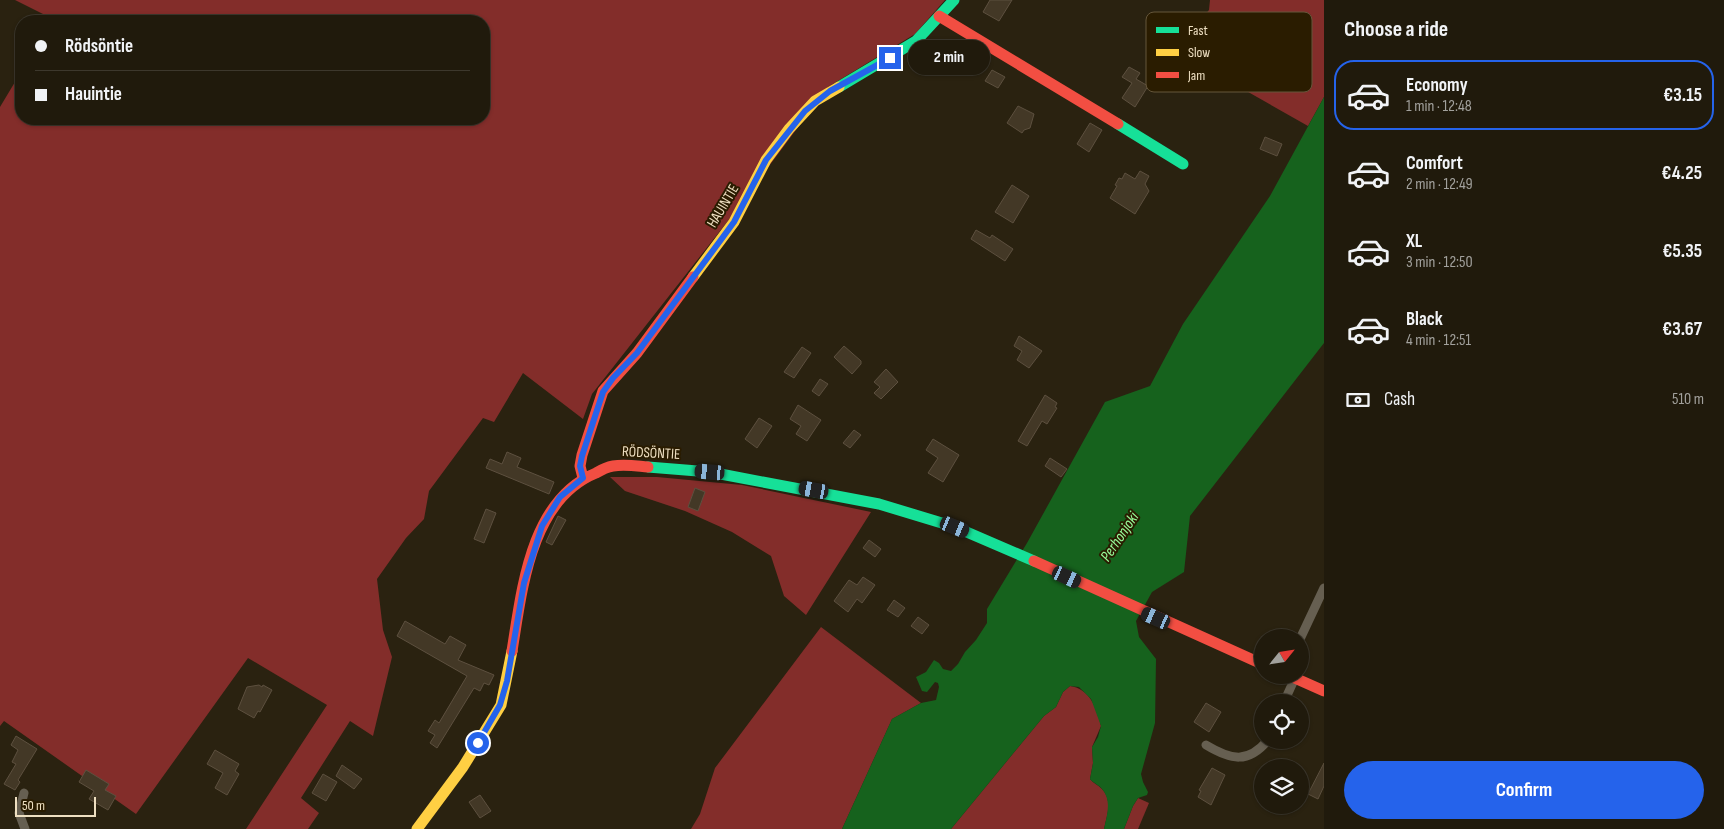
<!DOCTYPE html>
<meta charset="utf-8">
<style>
:root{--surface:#201a0c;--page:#282315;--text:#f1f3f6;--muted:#a2a19d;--line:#3d382d;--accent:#2563eb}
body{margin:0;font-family:"Sofia Sans Condensed",sans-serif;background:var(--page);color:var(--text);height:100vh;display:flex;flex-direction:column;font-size:19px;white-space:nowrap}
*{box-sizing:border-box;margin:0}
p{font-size:16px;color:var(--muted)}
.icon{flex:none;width:28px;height:28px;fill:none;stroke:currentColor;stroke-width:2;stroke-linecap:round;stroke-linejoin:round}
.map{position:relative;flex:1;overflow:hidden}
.side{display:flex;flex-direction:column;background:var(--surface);width:400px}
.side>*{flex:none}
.banner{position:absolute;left:15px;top:15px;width:475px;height:110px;border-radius:20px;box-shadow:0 1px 4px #0004,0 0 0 1px var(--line);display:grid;align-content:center;height:110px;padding:0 20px;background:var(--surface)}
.needle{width:32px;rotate:60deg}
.controls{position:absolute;left:1254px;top:629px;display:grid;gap:10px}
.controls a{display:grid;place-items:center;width:55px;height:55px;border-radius:50%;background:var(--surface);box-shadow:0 1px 4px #0004,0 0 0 1px var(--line);font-size:25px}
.scale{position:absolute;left:15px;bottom:12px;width:81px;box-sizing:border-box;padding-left:5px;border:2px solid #eedfc1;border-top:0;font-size:14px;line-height:18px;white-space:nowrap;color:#eedfc1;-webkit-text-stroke:4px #2a1c00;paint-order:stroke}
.end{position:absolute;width:22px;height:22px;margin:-11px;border:6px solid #2563eb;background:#fff;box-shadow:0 0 0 2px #fff}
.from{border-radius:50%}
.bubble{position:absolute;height:35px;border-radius:18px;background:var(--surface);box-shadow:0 1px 4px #0004,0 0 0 1px var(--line);font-size:16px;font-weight:700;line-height:35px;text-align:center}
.car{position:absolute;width:15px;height:30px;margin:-15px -8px;border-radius:6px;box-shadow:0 0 4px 1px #0007;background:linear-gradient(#222 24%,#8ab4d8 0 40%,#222 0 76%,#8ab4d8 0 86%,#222 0)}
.banner b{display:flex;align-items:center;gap:18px;height:48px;font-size:19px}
.banner b+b{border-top:1px solid var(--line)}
.banner i{width:12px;height:12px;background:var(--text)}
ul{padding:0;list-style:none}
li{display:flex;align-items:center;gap:15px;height:70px;margin:0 10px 8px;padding:0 10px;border:2px solid transparent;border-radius:20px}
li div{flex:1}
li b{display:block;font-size:19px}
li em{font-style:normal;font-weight:700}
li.current{border-color:var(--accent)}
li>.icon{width:45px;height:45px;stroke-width:1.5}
h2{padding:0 20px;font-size:22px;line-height:60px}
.pay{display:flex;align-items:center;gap:12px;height:55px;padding:0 20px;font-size:19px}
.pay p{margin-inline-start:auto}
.action{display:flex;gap:10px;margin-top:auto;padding:10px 20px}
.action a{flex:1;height:58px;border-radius:30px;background:var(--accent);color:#fff;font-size:20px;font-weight:700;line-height:58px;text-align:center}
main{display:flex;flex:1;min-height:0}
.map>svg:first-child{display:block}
.forest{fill:#832d2a}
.water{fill:#16621d}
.building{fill:#433826;stroke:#5d503f}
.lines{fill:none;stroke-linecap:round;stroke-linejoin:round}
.street{stroke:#665f51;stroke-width:9}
.fast{stroke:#16e098;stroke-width:11}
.slow{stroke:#ffcf43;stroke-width:11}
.jam{stroke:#f24e42;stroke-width:11}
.route{stroke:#2563eb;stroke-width:6}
.labels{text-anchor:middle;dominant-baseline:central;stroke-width:4;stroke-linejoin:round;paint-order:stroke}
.street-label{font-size:15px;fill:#eedfc1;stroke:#2a1c00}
.water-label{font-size:16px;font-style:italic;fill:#98fc9a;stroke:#2a1c00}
.key{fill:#2a1c00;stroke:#65563a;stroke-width:1}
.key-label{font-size:14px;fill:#eedfc1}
</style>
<main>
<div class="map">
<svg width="1324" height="829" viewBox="0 0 1324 829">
<rect width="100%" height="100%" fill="#2a2210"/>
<g class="forest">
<polygon points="15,0 945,0 915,34 828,87 731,217 592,394 583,419 523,373 494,422 483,418 429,491 424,519 406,538 377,579 383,630 392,657 373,736 350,721 301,798 319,813 308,829 246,829 327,705 248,658 136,814 4,721 0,726 0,107 21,72 21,119 484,119 484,21 49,21 49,17"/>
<polygon points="1210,0 1324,0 1324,97 1308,126 1174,50 1209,10"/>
<polygon points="610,477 657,477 742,485 871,512 806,615 784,596 771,556 732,532 685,511 625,491"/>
<polygon points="821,627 921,703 892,719 842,829 691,829 700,814 715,768"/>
<path d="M1070,686C1090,689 1097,708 1101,726L1092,747L1093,763L1090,779C1093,783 1098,785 1102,789C1113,801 1107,815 1104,829H951L1044,716L1056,707L1063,692Z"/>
<polygon points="1138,798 1149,803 1138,829 1124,829 1133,806"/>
</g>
<path class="water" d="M1324,97V343L1190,516L1184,572L1152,592L1136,621L1139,637L1156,659L1155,723L1141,774L1143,782L1148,792L1147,795L1138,798L1133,806L1124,829H1104C1107,815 1112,801 1102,789C1099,785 1093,783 1090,779L1093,763L1092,747L1098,737L1101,726L1091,699L1079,687L1070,686L1063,692L1056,707L1044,716L951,829H842L892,719L921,703L936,700L939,687L938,683L935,682L927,692L922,691L916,677L926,672L934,660L939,663L943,669L951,671L958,664L965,652L976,640L987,623V609L1027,543L1105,402L1150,386L1183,324L1270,196Z"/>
<g class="building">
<polygon points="990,0 1012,0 999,21 983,12"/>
<polygon points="1129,67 1140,73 1136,79 1148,86 1135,107 1122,98 1132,83 1122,77"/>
<polygon points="992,70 1005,77 998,88 985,81"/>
<polygon points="1018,106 1034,114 1030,128 1024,130 1022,133 1007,123"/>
<polygon points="1090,123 1102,130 1089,152 1077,144"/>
<polygon points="1265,137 1282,144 1277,156 1260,149"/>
<polygon points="1140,171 1149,176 1145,184 1149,191 1135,214 1110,198 1117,186 1115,185 1119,178 1122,179 1125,173 1135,179"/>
<polygon points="1012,185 1029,196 1013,223 995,212"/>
<polygon points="976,230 990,238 992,235 1013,249 1005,261 971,239"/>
<polygon points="1019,336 1042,351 1029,368 1017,360 1022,351 1014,346"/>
<polygon points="844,346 861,361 861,364 852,374 834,357"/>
<polygon points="802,347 811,353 794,378 784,372"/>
<polygon points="886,369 898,382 881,399 874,393 880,387 874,382"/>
<polygon points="820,379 828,384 819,396 812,391"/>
<polygon points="1045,395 1057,403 1055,407 1057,408 1047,424 1042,421 1027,446 1018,441"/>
<polygon points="798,405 821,420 807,441 796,434 801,426 790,419"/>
<polygon points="759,418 772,426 757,448 745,439"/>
<polygon points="854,430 861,435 850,448 843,443"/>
<polygon points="933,439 959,455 943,482 928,473 938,458 926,450"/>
<polygon points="507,452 521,458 517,467 554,482 549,494 486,468 490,459 502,464"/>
<polygon points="1050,458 1067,469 1061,477 1045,466"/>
<polygon points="695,488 705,492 698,511 688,507"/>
<polygon points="486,509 496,513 484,543 474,539"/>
<polygon points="558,516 566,520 552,545 546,542"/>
<polygon points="869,540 881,549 875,557 863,548"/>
<polygon points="863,577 875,585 862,603 857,599 848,612 834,601 849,580 857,585"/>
<polygon points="894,600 905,608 898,617 887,610"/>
<polygon points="918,617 929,625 922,634 911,626"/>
<polygon points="405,621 445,644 450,636 466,645 458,660 494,675 489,685 484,683 480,691 474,688 437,748 430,743 435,735 428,731 435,720 439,723 467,676 397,636"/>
<polygon points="259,685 262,687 263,685 272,690 260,712 258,711 254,718 238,709 247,687"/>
<polygon points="1206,703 1221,712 1209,732 1194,722"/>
<polygon points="16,736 37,749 18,780 20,782 15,790 4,784 16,764 12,762 18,750 11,745"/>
<polygon points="215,750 239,764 235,771 239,774 227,795 215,788 223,773 207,764"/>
<polygon points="1324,763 1324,786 1318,799 1308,794"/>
<polygon points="342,765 362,779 354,789 336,776"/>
<polygon points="1212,768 1225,775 1211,805 1198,797 1201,791 1199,790"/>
<polygon points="86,770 109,784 105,790 116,796 108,810 89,799 94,791 79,782"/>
<polygon points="323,774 337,782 326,801 312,793"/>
<polygon points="480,795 491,811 480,818 469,802"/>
</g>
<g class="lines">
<g class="street">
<polyline points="1300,639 1324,588"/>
<polyline points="1284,702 1295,678"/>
<path d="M1206,745C1231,760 1248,764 1268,740"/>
<polyline points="24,793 19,813 25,829"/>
</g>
<g class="fast">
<polyline points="839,87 916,41 954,0"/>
<polyline points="1118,124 1183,164"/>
<polyline points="648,467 710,472 879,504 955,527 1034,561"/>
</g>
<g class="slow">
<polyline points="693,277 734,222 766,160 789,129 815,101 839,87"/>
<polyline points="417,829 463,767 501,705 512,651"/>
</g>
<g class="jam">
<polyline points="939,16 1118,124"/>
<polyline points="583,478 580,466 582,455 603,391 637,353 693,277"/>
<polyline points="1034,561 1262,664"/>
<path d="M512,651C522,590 530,500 596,473C601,470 607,467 613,466C625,464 636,466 648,467"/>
<polyline points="1288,675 1324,691"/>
</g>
</g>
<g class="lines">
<polyline class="route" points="478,743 500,705 507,681 524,583 542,526 560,497 583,478 580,466 582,456 603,392 613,378 637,353 723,237 734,222 766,160 805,111 830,91 890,58"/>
</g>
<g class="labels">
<g class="street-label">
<text transform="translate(723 206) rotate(-59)">HAUINTIE</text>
<text transform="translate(651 453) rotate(3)">RÖDSÖNTIE</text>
</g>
<g class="water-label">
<text transform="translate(1120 537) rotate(-56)">Perhonjoki</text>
</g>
</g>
<rect x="1146" y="12" width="166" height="80" rx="8" class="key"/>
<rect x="1156" y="27" width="23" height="6" fill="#16e098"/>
<rect x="1156" y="49" width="23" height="7" fill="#ffcf43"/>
<rect x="1156" y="72" width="23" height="6" fill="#f24e42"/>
<g class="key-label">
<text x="1188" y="35">Fast</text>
<text x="1188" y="57">Slow</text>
<text x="1188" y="80">Jam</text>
</g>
</svg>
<div class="controls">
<a><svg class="needle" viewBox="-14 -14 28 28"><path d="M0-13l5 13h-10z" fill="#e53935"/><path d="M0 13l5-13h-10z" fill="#a2a19d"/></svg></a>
<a><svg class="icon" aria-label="locate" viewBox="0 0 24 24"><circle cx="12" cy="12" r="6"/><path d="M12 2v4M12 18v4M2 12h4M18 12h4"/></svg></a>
<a><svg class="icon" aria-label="layers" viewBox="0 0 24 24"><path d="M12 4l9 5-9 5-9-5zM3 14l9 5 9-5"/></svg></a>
</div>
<div class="scale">50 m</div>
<i class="end from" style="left:478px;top:743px"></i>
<i class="end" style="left:890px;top:58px"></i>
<div class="bubble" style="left:908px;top:40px;width:82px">2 min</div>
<i class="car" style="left:710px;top:472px;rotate:275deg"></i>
<i class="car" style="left:814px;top:490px;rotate:280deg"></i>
<i class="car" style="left:955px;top:527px;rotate:112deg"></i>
<i class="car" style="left:1067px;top:577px;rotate:115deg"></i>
<i class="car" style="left:1156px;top:618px;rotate:294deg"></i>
<div class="banner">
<b><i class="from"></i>Rödsöntie</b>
<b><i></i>Hauintie</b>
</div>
</div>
<section class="side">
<h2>Choose a ride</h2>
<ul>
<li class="current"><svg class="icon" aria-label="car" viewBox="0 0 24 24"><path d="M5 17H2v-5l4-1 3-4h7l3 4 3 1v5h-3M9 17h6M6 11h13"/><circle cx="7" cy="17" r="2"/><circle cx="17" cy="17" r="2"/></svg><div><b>Economy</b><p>1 min · 12:48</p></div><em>€3.15</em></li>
<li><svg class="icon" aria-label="car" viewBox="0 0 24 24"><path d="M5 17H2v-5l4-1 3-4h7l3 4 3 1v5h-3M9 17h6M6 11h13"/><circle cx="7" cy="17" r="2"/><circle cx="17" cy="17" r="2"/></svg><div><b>Comfort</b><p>2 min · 12:49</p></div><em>€4.25</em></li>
<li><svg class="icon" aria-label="car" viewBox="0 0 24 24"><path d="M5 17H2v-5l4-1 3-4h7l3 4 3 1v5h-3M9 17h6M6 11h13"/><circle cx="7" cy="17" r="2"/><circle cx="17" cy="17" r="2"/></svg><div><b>XL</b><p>3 min · 12:50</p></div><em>€5.35</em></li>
<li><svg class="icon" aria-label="car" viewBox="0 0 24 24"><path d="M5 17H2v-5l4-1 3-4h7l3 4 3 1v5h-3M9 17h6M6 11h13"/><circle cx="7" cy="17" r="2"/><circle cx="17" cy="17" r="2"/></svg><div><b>Black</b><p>4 min · 12:51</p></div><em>€3.67</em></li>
</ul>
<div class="pay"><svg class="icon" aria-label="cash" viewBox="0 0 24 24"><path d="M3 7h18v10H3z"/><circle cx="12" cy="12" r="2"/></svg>Cash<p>510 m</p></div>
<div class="action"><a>Confirm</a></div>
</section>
</main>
